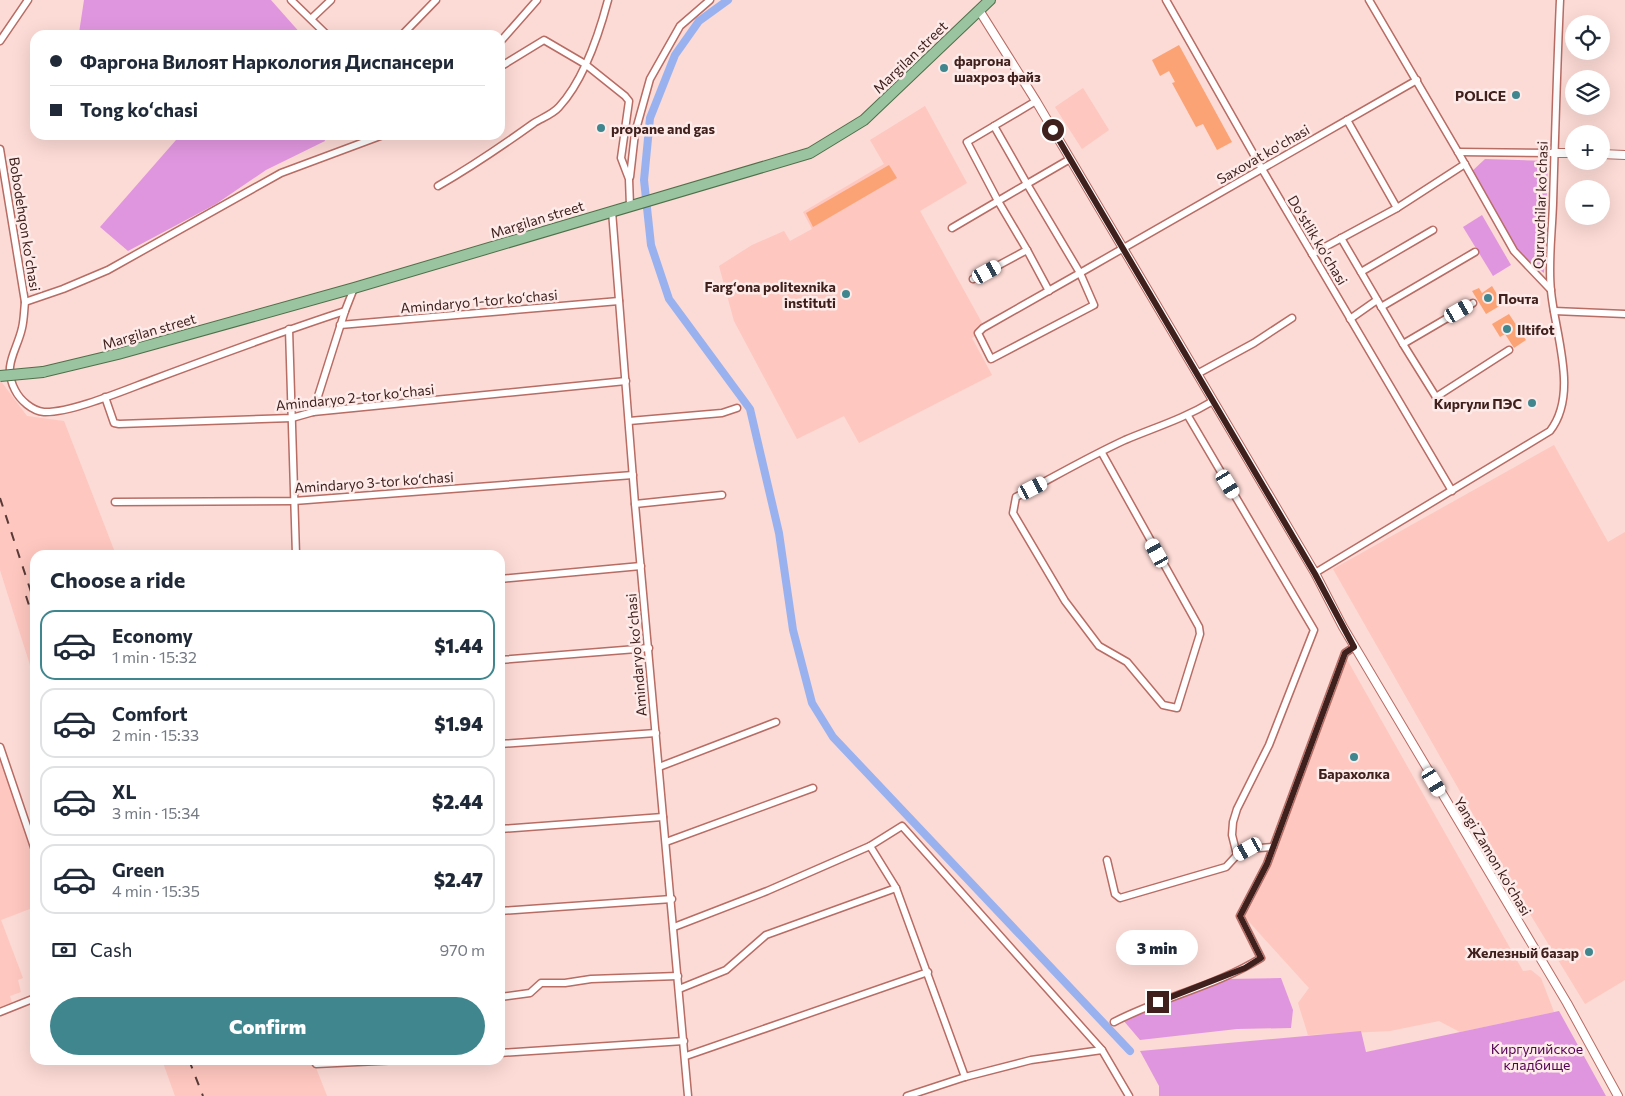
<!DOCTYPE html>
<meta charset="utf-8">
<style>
:root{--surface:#fff;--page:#f6f6f7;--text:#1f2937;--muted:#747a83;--line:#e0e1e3;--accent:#3f868f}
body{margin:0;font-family:Commissioner,sans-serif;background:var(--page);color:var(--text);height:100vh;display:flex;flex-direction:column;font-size:19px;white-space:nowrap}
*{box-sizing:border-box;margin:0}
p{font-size:16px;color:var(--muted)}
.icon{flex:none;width:28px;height:28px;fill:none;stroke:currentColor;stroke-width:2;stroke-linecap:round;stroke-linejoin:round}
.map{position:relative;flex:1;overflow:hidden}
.panel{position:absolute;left:30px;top:550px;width:475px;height:515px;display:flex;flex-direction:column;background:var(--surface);border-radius:15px;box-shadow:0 5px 20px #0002}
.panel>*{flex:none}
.guide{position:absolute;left:30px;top:30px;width:475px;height:110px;border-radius:15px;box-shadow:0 5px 20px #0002;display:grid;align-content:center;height:110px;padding:0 20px;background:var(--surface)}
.buttons{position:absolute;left:1565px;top:15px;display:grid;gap:10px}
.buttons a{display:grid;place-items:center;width:45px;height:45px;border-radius:50%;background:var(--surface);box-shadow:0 5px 20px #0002;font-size:25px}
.end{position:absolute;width:22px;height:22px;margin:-11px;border:6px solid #3f201d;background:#fff;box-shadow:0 0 0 2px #fff}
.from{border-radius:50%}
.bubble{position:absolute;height:35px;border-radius:18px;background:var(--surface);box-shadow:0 5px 20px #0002;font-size:16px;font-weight:800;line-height:35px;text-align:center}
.car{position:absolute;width:15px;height:30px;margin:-15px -8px;border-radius:6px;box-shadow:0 0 4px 1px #0007;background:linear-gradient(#fff 24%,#345 0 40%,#fff 0 76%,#345 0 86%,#fff 0)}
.guide b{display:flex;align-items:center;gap:18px;height:48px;font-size:19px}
.guide b+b{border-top:1px solid var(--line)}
.guide i{width:12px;height:12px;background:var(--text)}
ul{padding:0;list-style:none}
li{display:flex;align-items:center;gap:15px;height:70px;margin:0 10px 8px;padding:0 10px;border:2px solid var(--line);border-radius:15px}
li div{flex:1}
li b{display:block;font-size:19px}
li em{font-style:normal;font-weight:800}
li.active{border-color:var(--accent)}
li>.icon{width:45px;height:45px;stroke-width:1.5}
h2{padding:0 20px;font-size:22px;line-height:60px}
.pay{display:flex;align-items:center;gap:12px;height:55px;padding:0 20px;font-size:19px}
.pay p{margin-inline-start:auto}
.primary-button{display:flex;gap:10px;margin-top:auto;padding:10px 20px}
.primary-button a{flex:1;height:58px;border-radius:30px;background:var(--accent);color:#fff;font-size:20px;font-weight:800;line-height:58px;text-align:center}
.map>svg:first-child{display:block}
.built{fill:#fec7bf}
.green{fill:#e096df}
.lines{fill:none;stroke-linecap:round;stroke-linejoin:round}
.canal{stroke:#99b2ef;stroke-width:8}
.building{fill:#fca375}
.minor-casing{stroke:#b76c64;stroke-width:9}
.tertiary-casing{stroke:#b76c64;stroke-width:10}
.primary-casing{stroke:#4f7049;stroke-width:12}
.minor{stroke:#fff;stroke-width:6}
.tertiary{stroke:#fff;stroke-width:8}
.primary{stroke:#9ac3a0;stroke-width:10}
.rail{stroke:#593a37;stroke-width:2;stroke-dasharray:9 9;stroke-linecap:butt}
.primary-bridge-casing{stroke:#4f7049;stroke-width:12;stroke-linecap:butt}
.primary-bridge{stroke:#9ac3a0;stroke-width:10}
.route{stroke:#3f201d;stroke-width:6}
.poi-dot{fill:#3f868f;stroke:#fdebe9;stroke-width:2}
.labels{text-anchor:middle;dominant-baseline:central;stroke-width:5;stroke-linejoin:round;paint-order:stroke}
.street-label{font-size:14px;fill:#3f201d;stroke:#fdebe9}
.poi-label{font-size:14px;font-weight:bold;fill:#3f201d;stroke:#fdebe9;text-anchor:start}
.park-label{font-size:14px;fill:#540056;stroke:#fdebe9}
</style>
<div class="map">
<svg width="1625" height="1096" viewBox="0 0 1625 1096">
<rect width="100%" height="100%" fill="#fcdad5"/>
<g class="built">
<polygon points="1083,88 1109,130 1082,149 1055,107"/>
<polygon points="925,106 967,183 920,211 986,330 972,338 992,375 859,443 844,416 797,439 734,321 719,266 752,245 784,231 790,241 812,229 803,212 884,164 870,140"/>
<polygon points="0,380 27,416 64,421 116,555 35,555 35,681 0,570"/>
<polygon points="1554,445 1608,542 1625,532 1625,980 1585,1004 1530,914 1333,569"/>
<polygon points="1345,656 1523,971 1531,970 1541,978 1554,1012 1460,1032 1439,1021 1390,1031 1308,1035 1298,1003 1309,988 1242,914 1267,859"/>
<polygon points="0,755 35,864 35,907 1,920 23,978 18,980 21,992 10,996 12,1003 0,1008"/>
<polygon points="162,1060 313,1060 327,1096 175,1096"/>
</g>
<g class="green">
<polygon points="84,0 271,0 302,35 92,35 79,33"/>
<polygon points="169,135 323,135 325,141 266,170 216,204 128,251 100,227 176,140"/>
<polygon points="1485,159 1548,161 1544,273 1515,252 1470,173"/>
<polygon points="1482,215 1511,265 1493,276 1463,227"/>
<polygon points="1281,978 1293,1010 1291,1028 1237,1029 1140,1040 1123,1020 1226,979"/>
<polygon points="1559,1011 1606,1096 1159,1096 1159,1086 1140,1051 1361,1031 1366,1052"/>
</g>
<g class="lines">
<polyline class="canal" points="728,0 699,21 675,55 650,118 644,180 651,245 669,299 750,409 779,533 793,630 812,703 833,737 1130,1051"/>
</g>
<g class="building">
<polygon points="1179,45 1232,142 1217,150 1203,124 1196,127 1172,83 1175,82 1169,71 1160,76 1152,60"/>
<polygon points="889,165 897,178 813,227 806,213"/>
<polygon points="1492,286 1503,304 1486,314 1472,291 1479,288 1482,293"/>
<polygon points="1509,314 1526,340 1514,348 1505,334 1500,337 1492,324"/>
</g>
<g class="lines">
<g class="minor-casing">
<g id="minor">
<polyline points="291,0 327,35"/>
<polyline points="1166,0 1262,169 1452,491"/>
<polyline points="1369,0 1458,152 1514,251 1551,290"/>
<polyline points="311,19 331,0"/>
<polyline points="402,35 436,0"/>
<polyline points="0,41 28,0"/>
<polyline points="500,42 537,0"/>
<polyline points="500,67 544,40 585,64 625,96 629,101 621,158 629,179 630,206"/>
<polyline points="994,126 1036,101"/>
<path d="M0,149L25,302C24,311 24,320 22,328C17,351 2,365 15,390C20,400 32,411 44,412C71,413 125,390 152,380C216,356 280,332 345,311"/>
<polyline points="1458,152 1554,153"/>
<polyline points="630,177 635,133 650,79 680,26 710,0"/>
<path d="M438,186C471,167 502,146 534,123C542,118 553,114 559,107C583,81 599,34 608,0"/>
<polyline points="1397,208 1465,164"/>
<polyline points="612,211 635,504 688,1096"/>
<polyline points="952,228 998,201 967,142 994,126 1027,184 1070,159"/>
<polyline points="1341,238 1403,344 1436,397 1509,350"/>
<polyline points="1027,250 1049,291"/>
<polyline points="1312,254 1397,208 1347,120"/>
<polyline points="1361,272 1433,230"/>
<polyline points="973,279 1027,250 998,201 1027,184 1080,273 983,328 978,333 991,359 1094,305 1080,273 1417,80"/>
<polyline points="25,302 63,289 108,270 281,173 383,135"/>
<polyline points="1381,307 1475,252"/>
<polyline points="1554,311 1625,314"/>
<polyline points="1350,319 1377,300"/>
<polyline points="340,325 619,301"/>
<polyline points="289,329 296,555"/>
<polyline points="1403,344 1473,303"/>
<polyline points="1197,374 1254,343 1292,318"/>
<polyline points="105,397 114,423 119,424 292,418 313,412 626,381"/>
<polyline points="313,412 345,311 354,288"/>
<polyline points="629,421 722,413 737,408"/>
<path d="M1102,453L1199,627L1200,634L1177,708L1163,705L1127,662L1099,646L1065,601L1013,513L1016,497C1052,478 1088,457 1125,440C1156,427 1183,419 1213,401"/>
<polyline points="115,502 294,501 633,475"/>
<polyline points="635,504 722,495"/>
<path d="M1315,573L1550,431C1579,394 1555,334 1551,291C1548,263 1552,233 1553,204C1555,136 1557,68 1560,0"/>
<polyline points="500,579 641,566"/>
<polyline points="500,660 649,648"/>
<polyline points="500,744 656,733"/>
<polyline points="0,747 35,850"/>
<polyline points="659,767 776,722"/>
<polyline points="500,829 663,817"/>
<polyline points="666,842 813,788"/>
<polyline points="1237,855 1248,849 1273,847"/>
<polyline points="1107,860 1115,894 1120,898 1226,867 1237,855 1232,835 1233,822 1237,809 1269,745 1314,630 1188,416"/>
<polyline points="500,911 672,899"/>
<polyline points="674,927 767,891 870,846"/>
<polyline points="679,989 726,970 766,935 896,888"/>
<polyline points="500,997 530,993 541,983 565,983 591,979 678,976"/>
<polyline points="0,1012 35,998"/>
<path d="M1114,1022C1162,997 1216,986 1261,958L1240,916L1267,864L1345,653L1354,647"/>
<polyline points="500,1053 684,1041"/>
<polyline points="686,1056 928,972"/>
<polyline points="314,1060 316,1064 399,1060"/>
<polyline points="965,1077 896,888 870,846 902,826 1102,1050 1129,1096"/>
<polyline points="907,1096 965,1077 1031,1060 1102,1050"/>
</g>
</g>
<g class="tertiary-casing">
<g id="tertiary">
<polyline points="979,10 1036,101 1315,573 1343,627 1567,1003 1618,1096"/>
<polyline points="1554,153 1574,153"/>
<polyline points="1601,154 1625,155"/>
</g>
</g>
<g class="primary-casing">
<polyline id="primary" points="43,372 118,354 354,288 810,153 864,120 990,0"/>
</g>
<use href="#minor" class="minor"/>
<use href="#tertiary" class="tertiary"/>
<use href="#primary" class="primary"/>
<g class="rail">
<polyline points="0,498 35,604"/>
<polyline points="26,596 35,624"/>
<polyline points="189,1060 203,1096"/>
</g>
<g class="primary-bridge-casing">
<polyline id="primary-bridge" points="0,376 43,372"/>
</g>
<use href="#primary-bridge" class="primary-bridge"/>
</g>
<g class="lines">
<polyline class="route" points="1053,130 1315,574 1354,647 1345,653 1267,864 1240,916 1261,958 1245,968 1158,1002"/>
</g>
<g class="poi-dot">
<circle cx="944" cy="68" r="5"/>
<circle cx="1516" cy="95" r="5"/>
<circle cx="601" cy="128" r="5"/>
<circle cx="846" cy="294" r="5"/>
<circle cx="1488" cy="298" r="5"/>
<circle cx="1507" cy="329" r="5"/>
<circle cx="1532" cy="403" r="5"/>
<circle cx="1354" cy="757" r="5"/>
<circle cx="1589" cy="952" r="5"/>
</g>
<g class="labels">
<g class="street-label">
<text transform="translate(910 57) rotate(-44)">Margilan street</text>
<text transform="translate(1263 154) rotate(-30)">Saxovat ko'chasi</text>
<text transform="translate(1540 205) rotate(-88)">Quruvchilar ko'chasi</text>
<text transform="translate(537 219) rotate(-17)">Margilan street</text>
<text transform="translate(25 224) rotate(81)">Bobodehqon koʼchasi</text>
<text transform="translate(1318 240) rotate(59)">Do'stlik ko'chasi</text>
<text transform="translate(479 301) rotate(-5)">Amindaryo 1-tor koʻchasi</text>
<text transform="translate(149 331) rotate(-16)">Margilan street</text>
<text transform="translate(355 397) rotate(-6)">Amindaryo 2-tor koʻchasi</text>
<text transform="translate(374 482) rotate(-4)">Amindaryo 3-tor koʻchasi</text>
<text transform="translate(636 655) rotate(-95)">Amindaryo koʻchasi</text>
<text transform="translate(1493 856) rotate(59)">Yangi Zamon ko'chasi</text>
</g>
<g class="poi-label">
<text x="954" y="60">фаргона<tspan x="954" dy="16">шахроз файз</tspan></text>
<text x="1506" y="95" text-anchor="end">POLICE</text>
<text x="611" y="128">propane and gas</text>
<text x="836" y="286" text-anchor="end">Fargʻona politexnika<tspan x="836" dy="16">instituti</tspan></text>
<text x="1498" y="298">Почта</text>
<text x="1517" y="329">Iltifot</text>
<text x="1522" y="403" text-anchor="end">Киргули ПЭС</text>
<text x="1354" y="773" text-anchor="middle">Барахолка</text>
<text x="1579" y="952" text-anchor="end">Железный базар</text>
</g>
<g class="park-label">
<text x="1537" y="1048">Киргулийское<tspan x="1537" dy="16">кладбище</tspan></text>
</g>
</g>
</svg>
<div class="buttons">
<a><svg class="icon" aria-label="locate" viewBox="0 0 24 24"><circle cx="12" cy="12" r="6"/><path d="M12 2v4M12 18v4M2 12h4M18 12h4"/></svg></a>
<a><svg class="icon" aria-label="layers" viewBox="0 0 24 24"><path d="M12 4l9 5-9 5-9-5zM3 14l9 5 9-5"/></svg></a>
<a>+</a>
<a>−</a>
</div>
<i class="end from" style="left:1053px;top:130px"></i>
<i class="end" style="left:1158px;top:1002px"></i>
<div class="bubble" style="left:1116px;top:930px;width:82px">3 min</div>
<i class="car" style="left:987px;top:272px;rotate:61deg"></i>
<i class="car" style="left:1459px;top:311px;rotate:60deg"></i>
<i class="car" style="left:1228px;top:484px;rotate:149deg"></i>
<i class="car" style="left:1033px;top:488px;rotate:63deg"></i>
<i class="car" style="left:1157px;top:553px;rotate:331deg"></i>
<i class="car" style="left:1434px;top:782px;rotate:149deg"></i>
<i class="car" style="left:1248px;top:849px;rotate:241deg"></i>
<div class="guide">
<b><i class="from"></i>Фаргона Вилоят Наркология Диспансери</b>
<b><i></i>Tong koʻchasi</b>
</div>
<section class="panel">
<h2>Choose a ride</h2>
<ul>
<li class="active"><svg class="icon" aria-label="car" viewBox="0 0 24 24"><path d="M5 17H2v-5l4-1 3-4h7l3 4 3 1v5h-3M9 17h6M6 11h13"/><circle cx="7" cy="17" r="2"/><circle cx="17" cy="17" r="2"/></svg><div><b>Economy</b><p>1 min · 15:32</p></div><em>$1.44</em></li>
<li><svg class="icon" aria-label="car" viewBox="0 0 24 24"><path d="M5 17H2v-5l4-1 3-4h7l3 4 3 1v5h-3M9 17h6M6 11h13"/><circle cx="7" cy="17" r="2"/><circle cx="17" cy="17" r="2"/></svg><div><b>Comfort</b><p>2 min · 15:33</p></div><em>$1.94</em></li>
<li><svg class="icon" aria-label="car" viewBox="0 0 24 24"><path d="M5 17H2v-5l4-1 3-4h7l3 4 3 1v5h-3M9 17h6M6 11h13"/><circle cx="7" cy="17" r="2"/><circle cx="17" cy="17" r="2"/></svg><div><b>XL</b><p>3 min · 15:34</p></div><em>$2.44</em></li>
<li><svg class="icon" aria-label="car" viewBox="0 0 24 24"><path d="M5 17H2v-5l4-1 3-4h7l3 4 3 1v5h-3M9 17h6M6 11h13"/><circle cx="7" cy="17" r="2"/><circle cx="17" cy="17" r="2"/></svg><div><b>Green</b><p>4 min · 15:35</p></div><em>$2.47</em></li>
</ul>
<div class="pay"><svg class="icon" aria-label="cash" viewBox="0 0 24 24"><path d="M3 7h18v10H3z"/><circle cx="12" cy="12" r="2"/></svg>Cash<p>970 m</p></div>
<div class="primary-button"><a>Confirm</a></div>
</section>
</div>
